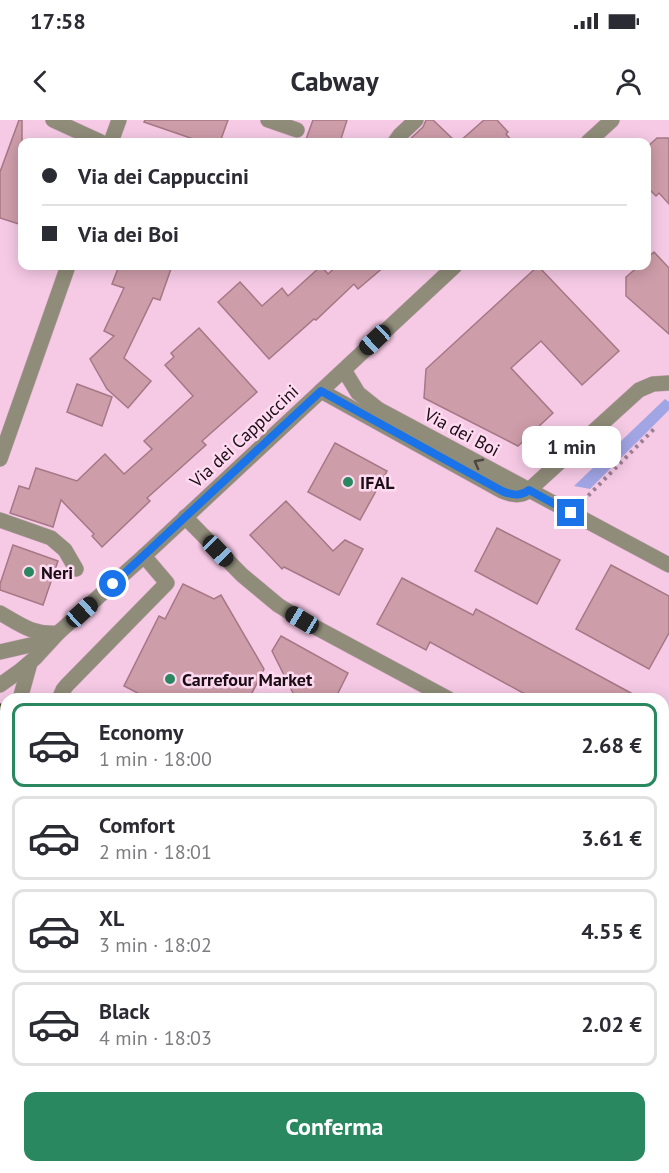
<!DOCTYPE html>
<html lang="it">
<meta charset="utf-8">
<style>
:root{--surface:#fff;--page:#f2f2f3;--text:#2b2b33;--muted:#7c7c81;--line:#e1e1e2;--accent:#2a8860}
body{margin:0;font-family:"PT Sans",sans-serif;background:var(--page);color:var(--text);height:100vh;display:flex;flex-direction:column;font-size:22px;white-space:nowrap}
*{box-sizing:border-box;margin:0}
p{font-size:20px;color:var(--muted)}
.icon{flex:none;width:33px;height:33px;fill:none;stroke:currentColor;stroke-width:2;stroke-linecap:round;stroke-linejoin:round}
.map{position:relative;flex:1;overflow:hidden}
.details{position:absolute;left:0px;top:573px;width:669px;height:480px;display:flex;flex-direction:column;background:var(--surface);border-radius:18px 18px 0 0;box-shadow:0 3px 15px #0003}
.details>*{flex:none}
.banner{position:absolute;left:18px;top:18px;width:633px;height:132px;border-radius:12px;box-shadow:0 3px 15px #0003;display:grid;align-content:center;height:132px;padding:0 24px;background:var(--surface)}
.end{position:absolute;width:27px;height:27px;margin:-14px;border:8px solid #1a73e8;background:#fff;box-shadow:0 0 0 3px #fff}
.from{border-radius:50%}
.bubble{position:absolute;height:42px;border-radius:12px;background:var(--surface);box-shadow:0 3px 15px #0003;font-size:20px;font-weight:800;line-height:42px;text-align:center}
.car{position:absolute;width:18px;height:36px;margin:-18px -9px;border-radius:8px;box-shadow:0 0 4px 2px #0007;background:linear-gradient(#222 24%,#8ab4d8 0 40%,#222 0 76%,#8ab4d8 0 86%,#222 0)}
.banner b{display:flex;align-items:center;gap:21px;height:57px;font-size:22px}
.banner b+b{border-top:2px solid var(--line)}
.banner i{width:15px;height:15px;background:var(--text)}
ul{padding:10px 0 0;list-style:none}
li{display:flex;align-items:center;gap:18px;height:84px;margin:0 12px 9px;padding:0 12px;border:3px solid var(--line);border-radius:12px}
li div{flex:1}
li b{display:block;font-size:22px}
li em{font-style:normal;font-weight:800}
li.current{border-color:var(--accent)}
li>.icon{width:54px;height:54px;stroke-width:1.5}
.button{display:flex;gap:12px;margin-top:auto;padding:12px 24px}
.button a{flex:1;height:69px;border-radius:12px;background:var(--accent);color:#fff;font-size:24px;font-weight:800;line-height:69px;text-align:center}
.status{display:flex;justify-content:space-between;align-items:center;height:42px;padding:0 30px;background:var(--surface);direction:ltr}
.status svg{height:16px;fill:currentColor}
header{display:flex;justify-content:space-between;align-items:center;height:78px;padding:0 24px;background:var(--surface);font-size:27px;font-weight:800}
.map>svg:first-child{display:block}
.built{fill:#efbddc}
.green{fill:#a1a5e4}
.building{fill:#ce9daa;stroke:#a67784;stroke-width:1.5}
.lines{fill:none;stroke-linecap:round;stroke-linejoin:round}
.minor-casing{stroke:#cfa8c0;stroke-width:16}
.major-casing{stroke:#cfa8c0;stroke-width:16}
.path{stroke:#9d7d91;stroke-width:4;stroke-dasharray:3 4.5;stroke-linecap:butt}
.minor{stroke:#8f8c79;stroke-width:15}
.major{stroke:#524d2b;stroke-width:15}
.oneway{stroke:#4f4643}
.route{stroke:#1a73e8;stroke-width:8}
.poi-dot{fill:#2a8860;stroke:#fedbf0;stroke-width:2}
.labels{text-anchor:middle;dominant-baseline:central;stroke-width:5;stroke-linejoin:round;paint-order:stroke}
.street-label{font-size:18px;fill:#1b0d16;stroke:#fedbf0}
.poi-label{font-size:18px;font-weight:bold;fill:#1b0d16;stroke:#fedbf0;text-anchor:start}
</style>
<div class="status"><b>17:58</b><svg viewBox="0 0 49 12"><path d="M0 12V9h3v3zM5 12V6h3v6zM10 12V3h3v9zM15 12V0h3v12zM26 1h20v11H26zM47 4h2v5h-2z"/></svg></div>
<header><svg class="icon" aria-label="back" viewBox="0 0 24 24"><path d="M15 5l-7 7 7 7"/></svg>Cabway<svg class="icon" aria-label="person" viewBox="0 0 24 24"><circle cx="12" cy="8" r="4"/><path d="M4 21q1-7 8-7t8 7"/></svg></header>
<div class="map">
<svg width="669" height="1053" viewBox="0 0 669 1053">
<rect width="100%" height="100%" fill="#f6cae5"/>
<polygon class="built" points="0,617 6,620 6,1047 663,1047 663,1010 669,1013 669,1053 32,1053 29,1051 28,1053 0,1053"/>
<polygon class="green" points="665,279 669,282 669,290 590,369 574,366"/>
<g class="building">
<polygon points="19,0 22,0 22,105 0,98 0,52"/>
<polygon points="145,0 228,0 220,22 202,22 144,2"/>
<polygon points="313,0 347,0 340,22 305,22"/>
<polygon points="426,0 433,0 456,22 407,22 423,7"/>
<polygon points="484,0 497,0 508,12 506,14 513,22 459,22"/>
<polygon points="657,18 669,18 669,84 659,73 656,76 646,66 646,28"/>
<polygon points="654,132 669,148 669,214 626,176 626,157 639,146 646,146 646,139"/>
<polygon points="119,146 172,146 160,180 153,178 124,238 151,261 128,288 107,269 90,239 114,216 104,211 124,168 112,164"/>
<polygon points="321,146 328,154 337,146 385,146 358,169 354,164 316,200 314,199 269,239 218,182 240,162 262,186 282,168 288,176"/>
<polygon points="538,146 619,231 582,265 541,221 511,248 553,293 518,326 424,278 426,249"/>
<polygon points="199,208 257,272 202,321 206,325 147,378 150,381 102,427 92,416 94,414 61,380 53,407 10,393 19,366 29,369 36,348 77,361 105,334 124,354 152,329 144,321 193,276 165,245 174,237 171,233"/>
<polygon points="77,264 112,277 102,306 67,292"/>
<polygon points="335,323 387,351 360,400 308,372"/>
<polygon points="286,381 333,431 345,420 363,429 339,475 284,447 282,449 250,415"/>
<polygon points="497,408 560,440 537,484 475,451"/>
<polygon points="13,425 58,441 43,485 0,470 0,464"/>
<polygon points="611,445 669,476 669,513 649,549 576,509"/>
<polygon points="402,458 473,495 476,489 642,579 534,579 430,522 426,530 377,504"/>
<polygon points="183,464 214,479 221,475 264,549 249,579 149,579 124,566 159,496 165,499"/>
<polygon points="281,516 348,553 335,579 296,579 272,531"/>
</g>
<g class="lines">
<g class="minor-casing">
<g id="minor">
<polyline points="53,0 101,22"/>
<polyline points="268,0 297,10"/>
<polyline points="111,22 119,0"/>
<polyline points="395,22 400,15 416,0"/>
<polyline points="588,22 612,0"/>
<polyline points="344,250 358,273 378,289 669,445"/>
<path d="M321,271L502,371C511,375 521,377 529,370L639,270L653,264L669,263"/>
<polyline points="0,339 68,146"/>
<polyline points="185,397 242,455 278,485 302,500 449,579"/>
<polyline points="0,400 51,418 65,430 76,449"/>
<path d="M0,493C21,505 33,515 58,513"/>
<polyline points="0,532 35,524 52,516"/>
<polyline points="0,565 21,550 35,538 58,513 144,436 455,146"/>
<polyline points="20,579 30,543"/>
<polyline points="59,579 63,570 67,565 167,463 144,436"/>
<polyline points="663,634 669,622"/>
<polyline points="0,778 6,781"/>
</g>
</g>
<g class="major-casing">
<g id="major">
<polyline points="0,591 6,598"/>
<polyline points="0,629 6,631"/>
<polyline points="663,976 669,979"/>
</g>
</g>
<polyline class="path" points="583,381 656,307"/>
<use href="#minor" class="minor"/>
<use href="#major" class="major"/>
</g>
<defs><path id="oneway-chevron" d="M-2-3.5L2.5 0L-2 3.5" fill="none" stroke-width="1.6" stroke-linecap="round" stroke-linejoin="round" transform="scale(1.5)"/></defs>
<use class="oneway" href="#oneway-chevron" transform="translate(478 343) rotate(-152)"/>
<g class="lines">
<path class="route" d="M113,464L321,271L502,371C511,375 520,377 529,370L571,393"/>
</g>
<g class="poi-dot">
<circle cx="348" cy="362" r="6"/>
<circle cx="29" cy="452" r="6"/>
<circle cx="170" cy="559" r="6"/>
</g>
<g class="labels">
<g class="street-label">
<text transform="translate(462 312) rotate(28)">Via dei Boi</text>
<text transform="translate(244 316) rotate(-43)">Via dei Cappuccini</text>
</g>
<g class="poi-label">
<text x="360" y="362">IFAL</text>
<text x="41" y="452">Neri</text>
<text x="182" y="559">Carrefour Market</text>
</g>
</g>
</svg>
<i class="end from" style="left:113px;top:464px"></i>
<i class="end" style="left:571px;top:393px"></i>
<div class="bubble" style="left:522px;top:306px;width:99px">1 min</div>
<i class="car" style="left:375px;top:220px;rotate:227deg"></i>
<i class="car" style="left:218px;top:431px;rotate:136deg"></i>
<i class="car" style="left:82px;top:492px;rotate:48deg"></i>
<i class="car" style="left:302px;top:500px;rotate:301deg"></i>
<div class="banner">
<b><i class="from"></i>Via dei Cappuccini</b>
<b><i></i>Via dei Boi</b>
</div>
<section class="details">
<ul>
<li class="current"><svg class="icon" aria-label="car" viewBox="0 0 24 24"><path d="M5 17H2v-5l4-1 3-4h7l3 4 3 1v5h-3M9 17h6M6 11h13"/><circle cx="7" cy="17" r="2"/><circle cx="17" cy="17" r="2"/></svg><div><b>Economy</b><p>1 min · 18:00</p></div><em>2.68 €</em></li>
<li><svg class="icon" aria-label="car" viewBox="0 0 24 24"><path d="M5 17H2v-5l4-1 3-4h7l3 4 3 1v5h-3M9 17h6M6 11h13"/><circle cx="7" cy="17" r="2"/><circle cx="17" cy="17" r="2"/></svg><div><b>Comfort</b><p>2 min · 18:01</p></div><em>3.61 €</em></li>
<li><svg class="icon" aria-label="car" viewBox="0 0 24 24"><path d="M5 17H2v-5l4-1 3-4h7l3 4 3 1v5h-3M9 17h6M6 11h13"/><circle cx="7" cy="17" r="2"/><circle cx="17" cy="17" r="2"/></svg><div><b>XL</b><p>3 min · 18:02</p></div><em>4.55 €</em></li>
<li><svg class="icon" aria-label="car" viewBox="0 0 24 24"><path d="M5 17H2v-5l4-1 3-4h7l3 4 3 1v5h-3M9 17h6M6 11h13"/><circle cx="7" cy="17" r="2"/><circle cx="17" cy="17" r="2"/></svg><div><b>Black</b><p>4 min · 18:03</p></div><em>2.02 €</em></li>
</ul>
<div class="button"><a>Conferma</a></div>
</section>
</div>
